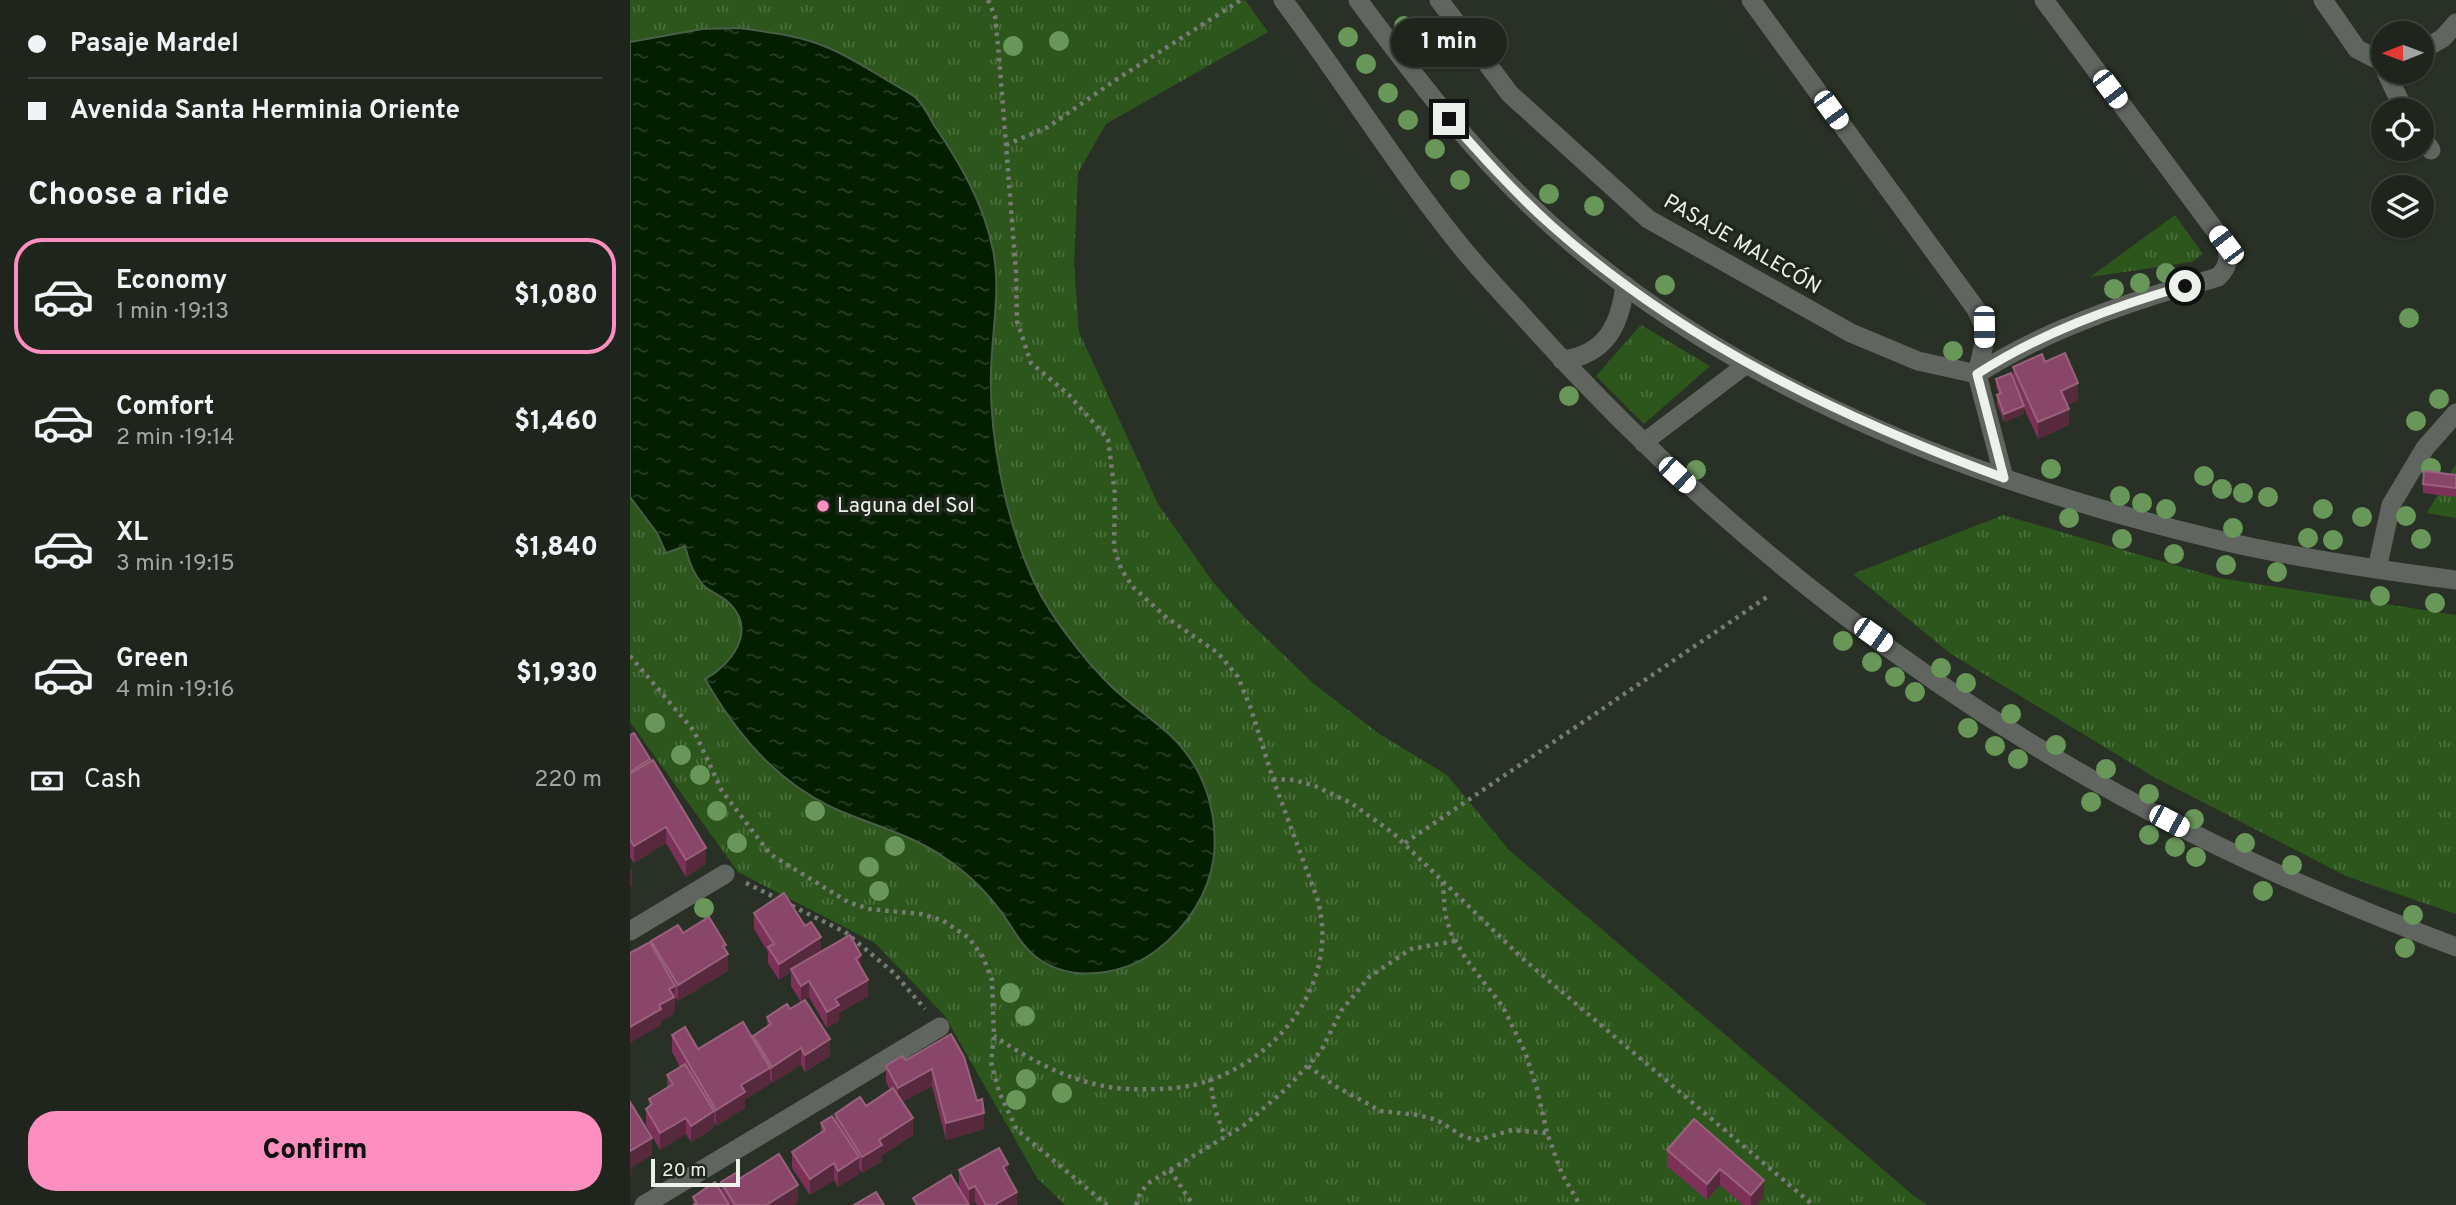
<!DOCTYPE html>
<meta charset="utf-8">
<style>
:root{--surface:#1f251c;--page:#2c3129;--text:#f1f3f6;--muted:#a1a5a3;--line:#3c423b;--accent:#fd8ec0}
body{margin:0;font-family:Overpass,sans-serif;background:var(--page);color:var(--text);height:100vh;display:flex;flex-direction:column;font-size:26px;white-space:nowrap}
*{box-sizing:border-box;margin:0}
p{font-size:23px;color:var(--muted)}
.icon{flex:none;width:38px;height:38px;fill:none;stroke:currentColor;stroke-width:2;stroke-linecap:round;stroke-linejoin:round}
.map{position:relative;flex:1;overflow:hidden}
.panel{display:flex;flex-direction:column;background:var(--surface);width:630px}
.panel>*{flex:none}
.banner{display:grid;align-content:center;height:154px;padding:0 28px;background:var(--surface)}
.needle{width:46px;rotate:269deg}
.buttons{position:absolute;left:1741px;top:21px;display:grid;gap:14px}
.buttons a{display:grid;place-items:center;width:63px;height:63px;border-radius:50%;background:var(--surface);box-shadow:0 2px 5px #0004,0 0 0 2px var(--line);font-size:35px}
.scale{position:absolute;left:21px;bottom:18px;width:89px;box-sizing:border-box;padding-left:7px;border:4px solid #ecf2eb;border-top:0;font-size:19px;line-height:24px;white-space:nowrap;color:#ecf2eb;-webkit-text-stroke:5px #1f271c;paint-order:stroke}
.end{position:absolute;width:32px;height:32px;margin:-16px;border:9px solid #ecf2eb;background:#111;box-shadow:0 0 0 4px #111}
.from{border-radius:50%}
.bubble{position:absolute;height:49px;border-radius:24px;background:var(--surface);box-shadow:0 2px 5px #0004,0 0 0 2px var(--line);font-size:23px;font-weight:800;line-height:49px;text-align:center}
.car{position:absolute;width:21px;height:42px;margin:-21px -10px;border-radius:9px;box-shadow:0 0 5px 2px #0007;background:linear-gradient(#fff 24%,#345 0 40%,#fff 0 76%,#345 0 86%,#fff 0)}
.banner b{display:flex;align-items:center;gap:24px;height:66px;font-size:26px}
.banner b+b{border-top:2px solid var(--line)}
.banner i{width:18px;height:18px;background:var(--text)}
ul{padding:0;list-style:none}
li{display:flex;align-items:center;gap:21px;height:116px;margin:0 14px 10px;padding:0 14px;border:4px solid transparent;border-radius:28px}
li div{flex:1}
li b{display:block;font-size:26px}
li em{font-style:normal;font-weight:800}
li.on{border-color:var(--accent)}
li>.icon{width:63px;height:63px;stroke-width:1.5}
h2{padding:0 28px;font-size:32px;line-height:84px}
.pay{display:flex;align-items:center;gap:18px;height:77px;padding:0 28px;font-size:26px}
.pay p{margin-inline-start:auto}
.cta{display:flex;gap:14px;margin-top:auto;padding:14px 28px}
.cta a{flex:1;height:80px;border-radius:28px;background:var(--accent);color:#111;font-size:28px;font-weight:800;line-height:80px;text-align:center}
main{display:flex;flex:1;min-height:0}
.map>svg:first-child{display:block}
.grass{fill:url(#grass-tufts)}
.water{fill:url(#water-ripples);stroke:#495e46;stroke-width:2}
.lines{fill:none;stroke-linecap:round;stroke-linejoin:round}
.path{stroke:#757c73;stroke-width:4.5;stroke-dasharray:3.5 5;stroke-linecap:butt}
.service{stroke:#616560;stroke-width:18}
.minor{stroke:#616560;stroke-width:19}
.tertiary{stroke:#616560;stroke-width:19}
.tree{fill:#69975a}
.wall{fill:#7d3158}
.shaded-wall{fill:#57293d}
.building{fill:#894668;stroke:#99617c;stroke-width:2}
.route{stroke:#ecf2eb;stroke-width:9}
.poi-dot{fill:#fd8ec0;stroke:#1f271c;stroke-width:2.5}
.labels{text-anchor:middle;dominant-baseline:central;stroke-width:7;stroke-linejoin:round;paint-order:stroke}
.street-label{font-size:21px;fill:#ecf2eb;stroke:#1f271c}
.poi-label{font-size:21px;fill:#ecf2eb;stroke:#1f271c;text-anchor:start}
</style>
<main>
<section class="panel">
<div class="banner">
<b><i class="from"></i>Pasaje Mardel</b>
<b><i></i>Avenida Santa Herminia Oriente</b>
</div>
<h2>Choose a ride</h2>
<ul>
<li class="on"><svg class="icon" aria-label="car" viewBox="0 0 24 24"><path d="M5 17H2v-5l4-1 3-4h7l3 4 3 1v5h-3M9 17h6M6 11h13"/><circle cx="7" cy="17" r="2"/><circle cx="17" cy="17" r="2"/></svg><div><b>Economy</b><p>1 min · 19:13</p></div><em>$1,080</em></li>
<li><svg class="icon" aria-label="car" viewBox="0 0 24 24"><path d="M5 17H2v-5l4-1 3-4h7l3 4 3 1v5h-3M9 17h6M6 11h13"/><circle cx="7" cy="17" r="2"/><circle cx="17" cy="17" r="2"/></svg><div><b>Comfort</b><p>2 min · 19:14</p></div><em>$1,460</em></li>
<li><svg class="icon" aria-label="car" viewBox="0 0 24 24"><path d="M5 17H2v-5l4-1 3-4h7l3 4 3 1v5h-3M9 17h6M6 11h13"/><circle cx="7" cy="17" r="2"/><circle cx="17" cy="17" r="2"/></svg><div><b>XL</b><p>3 min · 19:15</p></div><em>$1,840</em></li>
<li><svg class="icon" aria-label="car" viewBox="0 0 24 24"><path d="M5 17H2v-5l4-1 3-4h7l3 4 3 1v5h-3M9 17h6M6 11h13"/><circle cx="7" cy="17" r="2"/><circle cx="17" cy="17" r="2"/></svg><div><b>Green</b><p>4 min · 19:16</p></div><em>$1,930</em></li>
</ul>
<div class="pay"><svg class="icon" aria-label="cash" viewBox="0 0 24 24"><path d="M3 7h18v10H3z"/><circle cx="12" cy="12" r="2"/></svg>Cash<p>220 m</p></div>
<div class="cta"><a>Confirm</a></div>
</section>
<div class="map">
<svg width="1826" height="1205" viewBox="0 0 1826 1205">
<defs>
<pattern id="grass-tufts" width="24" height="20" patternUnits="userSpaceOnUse" patternTransform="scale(1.75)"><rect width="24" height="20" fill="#2c561c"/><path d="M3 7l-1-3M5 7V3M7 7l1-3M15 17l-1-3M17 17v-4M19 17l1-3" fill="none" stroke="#4b6f3d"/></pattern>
<pattern id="water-ripples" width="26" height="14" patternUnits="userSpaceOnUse" patternTransform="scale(1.75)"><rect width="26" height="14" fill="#031f00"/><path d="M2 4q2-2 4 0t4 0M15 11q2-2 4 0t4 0" fill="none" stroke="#284025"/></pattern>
</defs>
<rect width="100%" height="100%" fill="#293126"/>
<g class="grass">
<polygon points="0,0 615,0 638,32 476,124 448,173 444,264 449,332 528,504 583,582 613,616 684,684 748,733 817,775 879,850 1284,1196 1298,1205 435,1205 407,1178 315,1016 245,943 108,872 0,722"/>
<polygon points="1545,215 1573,254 1562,262 1460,277"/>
<polygon points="1011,325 1080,366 1014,424 966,376"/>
<polygon points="1826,464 1826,518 1797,513"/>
<polygon points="1373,515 1589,578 1826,615 1826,914 1716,876 1524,777 1321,654 1223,574"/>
</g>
<path class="water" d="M109,28C137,32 167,35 194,46C215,54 235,67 255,79C264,85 276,90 285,97C293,104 299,116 304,125C330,163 354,204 363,250C371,289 362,332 361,371C359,435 375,516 401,575C416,611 454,660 482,687C501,705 523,719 542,737C574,768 588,811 584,856C579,894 557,927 527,950C494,975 441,984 406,957C390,945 381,924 369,909C353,888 334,870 312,856C278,833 238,824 201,807C144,779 106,733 75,679C101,665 127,631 100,604C93,596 81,593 73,585C64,575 58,559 55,546L36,553L27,533L0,497V42L72,29Z"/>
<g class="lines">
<g class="path">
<path d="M358,0L365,16L369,56L386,272L387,321L401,363L439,395L478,439L485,494L484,548L491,569L503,587L537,618L588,653L608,677L621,709L643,779L687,898C712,982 646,1065 564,1085C545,1089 520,1090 500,1089C449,1087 405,1063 364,1036"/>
<polyline points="376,145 418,127 487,79 611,0"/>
<polyline points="0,656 64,731 92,791 140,854 218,902 239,909 291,914 312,920 339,938 353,957 362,980 364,1036 361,1062 369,1092 387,1130 477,1205"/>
<polyline points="643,779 664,780 685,786 721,803 763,833 892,958 1183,1205"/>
<polyline points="775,843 1140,595"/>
<polyline points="813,882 815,914 821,933 836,959 873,1007 895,1052 907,1089 917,1133 932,1174 950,1205"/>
<polyline points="116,883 215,932 264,973 295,1009"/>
<polyline points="678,1066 705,1086 751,1111 788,1115 807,1120 834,1137 848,1140 882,1130 917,1133"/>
<polyline points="580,1079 585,1109 595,1137"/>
<polyline points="540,1170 563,1205"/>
<polyline points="506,1205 510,1193 520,1182 613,1126 656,1089 691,1051 711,1011 739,977 781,949 825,941"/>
</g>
<polyline class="service" points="1013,443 1117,364"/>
<g class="minor">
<polyline points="809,0 880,94 1018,219 1221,333 1288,361 1347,374"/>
<polyline points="1121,0 1346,309 1354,327 1354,344 1347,374 1374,478"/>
<polyline points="1693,0 1727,49 1754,63"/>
<polyline points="1792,50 1813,38 1826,23"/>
<polyline points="1756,72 1774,110"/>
<polyline points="1792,137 1801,150"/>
<path d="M1347,374C1403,338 1463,315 1525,295C1546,288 1567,284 1588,277C1598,268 1600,258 1596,245L1414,0"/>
<polyline points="1747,569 1761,505 1795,448 1826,413"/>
<polyline points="0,931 95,874"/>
<polyline points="14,1205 310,1027"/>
</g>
<g class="tertiary">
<path d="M653,0C713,80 766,166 829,244C851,272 877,298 901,325C1086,532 1315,710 1564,834C1649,877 1737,913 1826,947"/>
<path d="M728,0C787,80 847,158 921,225C1105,392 1358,486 1597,542C1672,559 1749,570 1826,580"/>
<path d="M932,360C976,355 990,325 995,285"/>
</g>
</g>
<g class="tree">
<circle cx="774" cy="26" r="10"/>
<circle cx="718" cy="37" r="10"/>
<circle cx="429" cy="41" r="10"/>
<circle cx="383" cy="46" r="10"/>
<circle cx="736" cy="64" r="10"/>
<circle cx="758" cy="93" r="10"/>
<circle cx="778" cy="120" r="10"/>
<circle cx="805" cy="149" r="10"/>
<circle cx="830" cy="180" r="10"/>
<circle cx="919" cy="194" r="10"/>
<circle cx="964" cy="206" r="10"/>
<circle cx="1536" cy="273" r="10"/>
<circle cx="1510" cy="283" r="10"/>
<circle cx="1035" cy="285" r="10"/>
<circle cx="1484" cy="289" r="10"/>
<circle cx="1779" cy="318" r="10"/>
<circle cx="1323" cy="351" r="10"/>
<circle cx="939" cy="396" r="10"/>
<circle cx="1809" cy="399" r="10"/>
<circle cx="1786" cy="421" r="10"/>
<circle cx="1801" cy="468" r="10"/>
<circle cx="1421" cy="469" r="10"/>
<circle cx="1066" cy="470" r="10"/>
<circle cx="1574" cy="476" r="10"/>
<circle cx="1592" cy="489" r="10"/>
<circle cx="1613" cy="493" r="10"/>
<circle cx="1490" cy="496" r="10"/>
<circle cx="1638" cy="497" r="10"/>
<circle cx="1512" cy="503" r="10"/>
<circle cx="1536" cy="509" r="10"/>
<circle cx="1693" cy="509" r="10"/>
<circle cx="1776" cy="516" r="10"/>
<circle cx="1732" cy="517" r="10"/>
<circle cx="1439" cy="518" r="10"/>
<circle cx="1603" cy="528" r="10"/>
<circle cx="1678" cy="538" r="10"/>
<circle cx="1492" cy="539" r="10"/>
<circle cx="1791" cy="539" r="10"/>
<circle cx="1703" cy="540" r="10"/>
<circle cx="1544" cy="554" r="10"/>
<circle cx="1596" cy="565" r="10"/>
<circle cx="1647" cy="572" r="10"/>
<circle cx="1750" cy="596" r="10"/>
<circle cx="1805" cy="603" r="10"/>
<circle cx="1213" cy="641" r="10"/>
<circle cx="1242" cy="662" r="10"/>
<circle cx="1311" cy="668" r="10"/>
<circle cx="1265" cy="677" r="10"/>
<circle cx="1336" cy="683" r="10"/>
<circle cx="1285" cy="692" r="10"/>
<circle cx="1381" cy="714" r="10"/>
<circle cx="25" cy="723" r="10"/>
<circle cx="1338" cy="728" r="10"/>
<circle cx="1426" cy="745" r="10"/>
<circle cx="1365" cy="746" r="10"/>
<circle cx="51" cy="755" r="10"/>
<circle cx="1388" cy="759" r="10"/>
<circle cx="1476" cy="769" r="10"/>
<circle cx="70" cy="775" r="10"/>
<circle cx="1519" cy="794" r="10"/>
<circle cx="1461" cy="802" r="10"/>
<circle cx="87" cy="811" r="10"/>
<circle cx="185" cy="811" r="10"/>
<circle cx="1564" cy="819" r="10"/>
<circle cx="1519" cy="835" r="10"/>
<circle cx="107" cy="843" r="10"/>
<circle cx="1615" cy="843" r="10"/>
<circle cx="265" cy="846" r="10"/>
<circle cx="1545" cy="847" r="10"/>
<circle cx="1566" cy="857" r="10"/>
<circle cx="1662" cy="865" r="10"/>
<circle cx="239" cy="867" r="10"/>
<circle cx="249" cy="891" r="10"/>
<circle cx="1633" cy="891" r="10"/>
<circle cx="74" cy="908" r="10"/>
<circle cx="1783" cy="915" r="10"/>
<circle cx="1775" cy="948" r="10"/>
<circle cx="380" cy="993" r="10"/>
<circle cx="395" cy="1016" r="10"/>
<circle cx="396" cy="1079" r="10"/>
<circle cx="432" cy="1093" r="10"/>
<circle cx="386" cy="1100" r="10"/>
</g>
<g class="wall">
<polygon points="1415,362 1448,400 1437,405 1439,425 1408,439 1394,408 1394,414 1374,422 1367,404 1367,395 1369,394 1366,387 1366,379 1383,378 1383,367"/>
<polygon points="1826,475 1826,497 1793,493 1793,484"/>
<polygon points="0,735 20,762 76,864 56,877 36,843 4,863 0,857"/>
<polygon points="124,913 191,952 231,968 238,996 209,1013 209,1021 197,1028 179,997 175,1000 200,1056 175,1072 171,1065 142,1083 140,1080 140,1084 115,1099 115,1108 86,1126 84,1122 84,1128 61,1142 56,1134 30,1150 16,1125 16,1109 19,1106 19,1099 37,1088 37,1075 50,1067 42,1052 42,1035 68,1049 123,1039 123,1036 137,1027 137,1017 160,1009 171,1002 161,986 161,972 149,980 138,963 138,952 124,929"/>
<polygon points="53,933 96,951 98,971 48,1001 45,996 44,1014 31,1021 31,1025 21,941"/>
<polygon points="321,1034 354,1129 316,1140 302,1086 272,1102 283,1135 252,1155 252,1161 232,1173 229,1169 229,1174 208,1187 204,1180 180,1195 162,1168 162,1152 191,1133 191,1123 205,1119 205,1114 236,1106 260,1090 256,1082 256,1066 276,1060"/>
<polygon points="1064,1119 1134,1197 1127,1205 1113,1205 1090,1185 1077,1200 1037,1166 1037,1150"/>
<polygon points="329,1170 378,1176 387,1205 347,1205 345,1202 339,1205 329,1187"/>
<polygon points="109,1179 168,1202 163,1205 63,1205 63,1197 91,1192 91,1182"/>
</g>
<g class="shaded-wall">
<polygon points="1448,383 1448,400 1431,407 1431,391"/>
<polygon points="1394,406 1394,414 1374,422 1374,414"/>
<polygon points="1439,409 1439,425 1408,439 1408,422"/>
<polygon points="20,759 20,776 0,788 0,772"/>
<polygon points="36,827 36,843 4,863 4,846"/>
<polygon points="76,848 76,864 56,877 56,860"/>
<polygon points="2,869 2,886 0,887 0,871"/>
<polygon points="191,937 191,953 161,969 161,972 149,980 149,964"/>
<polygon points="96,945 96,955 98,954 98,971 48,1001 48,985 93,946"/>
<polygon points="231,955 231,972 226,959"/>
<polygon points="238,980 238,996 209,1013 209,1021 197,1028 197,1012 205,999"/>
<polygon points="179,981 179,997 171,1002 171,986"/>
<polygon points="45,986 44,1014 31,1021 31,1025 0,1043 0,1027 29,1005 39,989"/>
<polygon points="200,1039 200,1056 175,1072 175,1055"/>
<polygon points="171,1048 171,1065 142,1083 142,1067"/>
<polygon points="140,1068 140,1084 115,1099 115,1108 86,1126 86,1110 111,1085"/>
<polygon points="302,1069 302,1086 268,1104 268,1088"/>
<polygon points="84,1111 84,1128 61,1142 61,1126"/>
<polygon points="354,1113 354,1129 316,1140 316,1123"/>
<polygon points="56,1118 56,1134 30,1150 30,1133"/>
<polygon points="283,1118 283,1135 252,1155 252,1161 232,1173 232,1157 249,1140"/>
<polygon points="22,1138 22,1155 1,1168 0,1177 0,1151"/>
<polygon points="229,1157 229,1174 208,1187 208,1171"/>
<polygon points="204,1163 204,1180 180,1195 180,1179"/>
<polygon points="378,1164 378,1181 373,1167"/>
<polygon points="1090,1169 1090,1185 1077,1200 1077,1184"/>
<polygon points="1134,1180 1134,1197 1127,1205 1121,1205 1121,1195"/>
<polygon points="168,1185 168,1202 163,1205 136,1205"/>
<polygon points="345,1186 345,1202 339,1205 339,1189"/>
<polygon points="387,1192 387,1205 364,1205"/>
</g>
<g class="building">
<polygon points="1435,353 1448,383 1431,391 1439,409 1408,422 1383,367 1412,354 1415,362"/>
<polygon points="1381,373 1394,406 1374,414 1367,395 1371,393 1366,379"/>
<polygon points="1794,471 1826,475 1826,488 1793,484"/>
<polygon points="4,733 20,759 0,772 0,735"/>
<polygon points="23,760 76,848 56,860 36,827 4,846 0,840 0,774"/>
<polygon points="154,893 175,926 181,922 191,937 149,964 138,947 144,944 124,913"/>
<polygon points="79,917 96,945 93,946 98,954 48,985 21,941 48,925 53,933"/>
<polygon points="220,935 231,955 226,959 238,980 205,999 209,1005 197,1012 179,981 171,986 161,969"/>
<polygon points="20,942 45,986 39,989 44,997 29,1005 31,1009 0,1027 0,953"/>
<polygon points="175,1000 200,1039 175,1055 171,1048 142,1067 123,1036 141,1024 137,1017 157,1004 160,1009"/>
<polygon points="113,1022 140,1068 111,1085 115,1092 86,1110 42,1035 55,1027 68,1049"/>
<polygon points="321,1034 334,1057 347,1101 352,1099 354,1113 316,1123 302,1069 268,1088 256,1066 272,1056 276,1060"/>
<polygon points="55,1064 84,1111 61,1126 56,1118 30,1133 16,1109 22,1104 19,1099 43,1084 37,1075"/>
<polygon points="263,1088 283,1118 249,1140 252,1145 232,1157 205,1114 230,1097 236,1106"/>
<polygon points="0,1102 22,1138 0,1151"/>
<polygon points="202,1116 229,1157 208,1171 204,1163 180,1179 162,1152 195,1130 191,1123"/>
<polygon points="1064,1119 1134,1180 1121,1195 1090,1169 1077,1184 1037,1150"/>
<polygon points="369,1148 378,1164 373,1167 387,1192 364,1205 356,1205 345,1186 339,1189 329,1170"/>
<polygon points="149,1154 168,1185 136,1205 105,1205 91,1182 106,1173 109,1179"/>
<polygon points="321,1175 339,1205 287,1205 283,1198"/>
<polygon points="85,1182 99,1205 64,1205 67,1203 63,1197"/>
<polygon points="246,1192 254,1205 224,1205"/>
</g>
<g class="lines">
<path class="route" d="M819,119C852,156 885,193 922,226C1053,342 1211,418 1374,478L1347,374C1411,333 1482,307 1555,286"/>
</g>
<circle class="poi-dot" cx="193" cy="506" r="7"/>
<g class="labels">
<g class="street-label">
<text transform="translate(1112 245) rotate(30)">PASAJE MALECÓN</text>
</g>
<g class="poi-label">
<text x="207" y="506">Laguna del Sol</text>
</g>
</g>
</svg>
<div class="buttons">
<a><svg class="needle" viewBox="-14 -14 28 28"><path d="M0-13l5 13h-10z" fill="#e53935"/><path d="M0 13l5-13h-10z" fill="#a1a5a3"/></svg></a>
<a><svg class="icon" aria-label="locate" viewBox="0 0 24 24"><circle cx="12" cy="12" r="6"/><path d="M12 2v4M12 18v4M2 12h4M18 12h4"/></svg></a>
<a><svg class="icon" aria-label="layers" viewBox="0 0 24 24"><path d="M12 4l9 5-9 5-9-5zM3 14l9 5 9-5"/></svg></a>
</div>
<div class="scale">20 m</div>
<i class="end from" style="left:1555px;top:286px"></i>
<i class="end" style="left:819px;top:119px"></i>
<div class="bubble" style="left:761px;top:18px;width:116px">1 min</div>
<i class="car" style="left:1480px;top:89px;rotate:143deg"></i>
<i class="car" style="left:1201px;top:110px;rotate:144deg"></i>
<i class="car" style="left:1596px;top:245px;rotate:323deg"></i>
<i class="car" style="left:1354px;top:327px;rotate:179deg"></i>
<i class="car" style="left:1047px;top:475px;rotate:133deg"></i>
<i class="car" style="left:1243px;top:635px;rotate:125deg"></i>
<i class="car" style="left:1539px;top:821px;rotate:118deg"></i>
</div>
</main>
